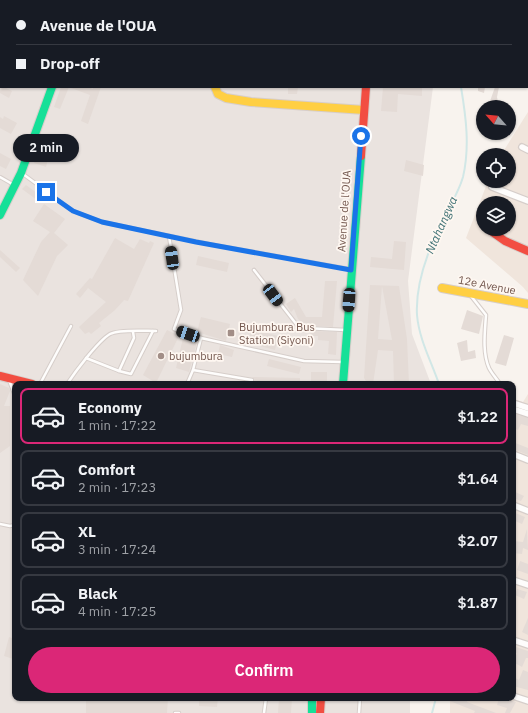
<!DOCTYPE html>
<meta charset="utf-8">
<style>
:root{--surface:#171b24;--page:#20242c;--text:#f1f3f6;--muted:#9ea1a6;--line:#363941;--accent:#db2777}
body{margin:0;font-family:"IBM Plex Sans",sans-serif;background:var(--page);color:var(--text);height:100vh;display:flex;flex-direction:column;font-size:15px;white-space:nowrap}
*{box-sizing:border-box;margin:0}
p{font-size:13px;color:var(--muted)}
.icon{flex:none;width:22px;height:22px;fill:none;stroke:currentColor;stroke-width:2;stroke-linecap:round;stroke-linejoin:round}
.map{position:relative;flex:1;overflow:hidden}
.details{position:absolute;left:12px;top:381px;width:504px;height:320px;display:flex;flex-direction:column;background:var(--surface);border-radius:8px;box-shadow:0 1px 3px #0004}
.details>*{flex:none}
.banner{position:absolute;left:0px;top:0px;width:528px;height:88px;box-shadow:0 1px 3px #0004;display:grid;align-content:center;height:88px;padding:0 16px;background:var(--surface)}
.needle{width:26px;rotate:297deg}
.tools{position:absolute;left:476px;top:100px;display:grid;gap:8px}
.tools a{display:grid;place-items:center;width:40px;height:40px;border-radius:50%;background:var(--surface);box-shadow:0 1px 3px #0004;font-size:20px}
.end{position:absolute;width:18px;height:18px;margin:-9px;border:5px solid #1a73e8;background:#fff;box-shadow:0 0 0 2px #fff}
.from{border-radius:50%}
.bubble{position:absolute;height:28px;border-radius:14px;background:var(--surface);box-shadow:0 1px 3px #0004;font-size:13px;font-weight:600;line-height:28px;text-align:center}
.car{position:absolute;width:12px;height:24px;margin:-12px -6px;border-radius:5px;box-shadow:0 0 3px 1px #0007;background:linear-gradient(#222 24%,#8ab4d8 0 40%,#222 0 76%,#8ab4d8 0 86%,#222 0)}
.banner b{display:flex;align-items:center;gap:14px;height:38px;font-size:15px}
.banner b+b{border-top:1px solid var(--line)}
.banner i{width:10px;height:10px;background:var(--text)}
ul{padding:7px 0 0;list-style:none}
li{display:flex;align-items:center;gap:12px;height:56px;margin:0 8px 6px;padding:0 8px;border:2px solid var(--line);border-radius:8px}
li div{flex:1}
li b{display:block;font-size:15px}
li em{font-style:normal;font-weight:600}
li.active{border-color:var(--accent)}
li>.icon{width:36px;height:36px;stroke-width:1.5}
.action{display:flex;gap:8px;margin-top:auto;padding:8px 16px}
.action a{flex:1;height:46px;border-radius:24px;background:var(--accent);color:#fff;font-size:16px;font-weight:600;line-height:46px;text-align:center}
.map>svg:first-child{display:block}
.residential{fill:#f0e5dc;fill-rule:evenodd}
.industrial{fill:#eae3df}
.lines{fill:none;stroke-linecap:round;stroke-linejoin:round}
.stream{stroke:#d1e7e6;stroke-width:2}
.building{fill:#e4dbd6;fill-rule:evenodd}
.lane-casing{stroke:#d6ceca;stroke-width:4.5}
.street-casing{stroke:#d6ceca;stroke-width:8}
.fast-casing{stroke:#d7ceca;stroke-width:10}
.slow-casing{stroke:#d7ceca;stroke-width:10}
.jam-casing{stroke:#d7ceca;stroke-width:10}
.lane{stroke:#fefdfc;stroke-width:2.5}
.street{stroke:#fefdfc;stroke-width:5.5}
.fast{stroke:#16e098;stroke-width:8}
.slow{stroke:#ffcf43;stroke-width:8}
.jam{stroke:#f24e42;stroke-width:8}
.route{stroke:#1a73e8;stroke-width:5}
.poi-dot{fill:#a28e87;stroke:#fef7f1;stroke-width:1.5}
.labels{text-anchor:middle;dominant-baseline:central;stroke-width:3.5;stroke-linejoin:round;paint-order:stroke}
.street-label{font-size:11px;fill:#74584f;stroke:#fef7f1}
.poi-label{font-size:11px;fill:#74584f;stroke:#fef7f1;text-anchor:start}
.water-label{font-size:12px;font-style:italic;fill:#447578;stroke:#fef7f1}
</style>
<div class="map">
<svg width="528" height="713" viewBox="0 0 528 713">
<rect width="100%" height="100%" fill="#f8f3ee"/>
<g class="residential">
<path d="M528,112V293L523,287L466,238L488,181H509V155H501ZM483,203H509V229H483Z"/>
<polygon points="528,394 528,713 450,713 450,698 513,698 513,399 523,402"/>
</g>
<polygon class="industrial" points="0,0 422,0 1,1 1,87 433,87 408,281 412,334 431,384 15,384 15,698 410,698 410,713 0,713"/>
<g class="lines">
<g class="stream">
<polyline points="451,1 451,0"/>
<path d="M439,384C431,361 419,339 417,315C415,281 430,245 445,216C451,204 459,191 463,177C470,147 466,117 461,87"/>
<polyline points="432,713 436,698"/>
</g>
</g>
<g class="building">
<polygon points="0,85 12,91 9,98 0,93"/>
<polygon points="61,87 69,87 60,109 54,107"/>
<polygon points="88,87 93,89 93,87 101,87 88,124 81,121 90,95 71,88"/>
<polygon points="288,87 298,87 297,94 288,94"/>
<polygon points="383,87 422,87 422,96 398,94 397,112 381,111"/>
<polygon points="478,87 485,87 484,93 478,91"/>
<polygon points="495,87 499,87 497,97 498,102 489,104"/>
<polygon points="4,116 17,123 11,134 0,128 0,117 3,119"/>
<polygon points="42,141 50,144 45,158 48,159 46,167 34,163"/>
<polygon points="0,153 11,159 6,169 0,166"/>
<polygon points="406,160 424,165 423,176 404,171"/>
<polygon points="26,185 41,196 37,200 22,189"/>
<polygon points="44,204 65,219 54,233 68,245 57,256 38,296 23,280 41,242 50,232 33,221"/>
<polygon points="115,238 134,249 140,239 149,243 150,241 154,243 128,301 124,300 115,310 99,323 101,326 91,334 89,332 85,334 79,327 106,302 88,288 80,298 76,294 90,278 92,279"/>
<polygon points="394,241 406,242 404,270 370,267 371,257 392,259"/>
<polygon points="0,250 20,268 16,272 0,257"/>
<polygon points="198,256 229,263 227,272 196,265"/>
<polygon points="325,281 337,281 333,327 306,325 298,319 294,309 291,312 286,304 295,298 306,317 322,317"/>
<path d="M370,285L399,286L407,339L409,384H394L393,351L378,350L373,384H368L364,378ZM382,286L392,340L378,339Z"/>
<polygon points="467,310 483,316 479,334 461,329"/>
<polygon points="201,317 230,324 226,341 197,332"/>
<polygon points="252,329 278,336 275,350 248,343"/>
<polygon points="167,330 179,336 156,383 143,375"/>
<polygon points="311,331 337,332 336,355 328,354 329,341 318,340 318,336 310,336"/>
<polygon points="504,335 514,338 506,366 495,363"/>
<polygon points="183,338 197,342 189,372 176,368"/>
<polygon points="467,340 468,352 475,350 476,358 461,361 457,343"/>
<polygon points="220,345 234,350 232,357 218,354"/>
<polygon points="269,359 301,367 299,374 267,366"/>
<rect x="311" y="372" width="16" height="12"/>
<polygon points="252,377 300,378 300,384 252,384 255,380"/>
<polygon points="0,384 9,388 10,391 4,406 10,406 10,446 0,453"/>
<polygon points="515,414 528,418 528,426 521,424 518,430 513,428"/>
<polygon points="513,442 528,448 528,455 513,449"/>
<polygon points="513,491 524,496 521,501 513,498"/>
<polygon points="513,512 525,517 522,524 513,520"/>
<polygon points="527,529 528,550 523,548 522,554 513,553 513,541 523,542"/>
<polygon points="520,561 528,564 528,574 517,570"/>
<polygon points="517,589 527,592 524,599 515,595"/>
<polygon points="528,618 528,635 522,632"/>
<polygon points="9,637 15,639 13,659 4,656"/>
<polygon points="513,646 528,651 528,658 526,658 522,667 513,662 517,653 513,652"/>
<polygon points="523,670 528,672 528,690 513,686 513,677 519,680"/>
<polygon points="86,698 168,698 167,713 86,713"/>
<polygon points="199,698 218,698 217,707 199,706"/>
<polygon points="279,698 292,698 291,713 278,713"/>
<polygon points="442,698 468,698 467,702 496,713 474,713 475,711"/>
<polygon points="499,698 516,702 510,713 505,713 507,708 497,705"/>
</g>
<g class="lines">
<g class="lane-casing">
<g id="lane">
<polyline points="23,174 73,211 102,222 209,244 349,269"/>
<polyline points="0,177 14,185"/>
<polyline points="169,236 181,310 174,329 201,338"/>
<polyline points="254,270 297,325 304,328 346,330"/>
<path d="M471,296L486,315C485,331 482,352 489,368C492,374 497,379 500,384"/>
<polyline points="86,358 119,371 131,374 153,331"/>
<polyline points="193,370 252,380"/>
<polyline points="119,371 134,338 133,332"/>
<polyline points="9,380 15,396"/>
<polyline points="40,384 71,326"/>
<path d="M67,384C75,372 98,341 110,334C119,329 145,331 156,331"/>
<polyline points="187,384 193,370 201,338 304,361 342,362"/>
<polyline points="0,524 10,526 15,525"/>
<polyline points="175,713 179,713"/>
<polyline points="264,713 266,698"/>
<polyline points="359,713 360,698"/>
</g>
</g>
<g class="street-casing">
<g id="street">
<polyline points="222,1 222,0"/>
<polyline points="527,63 528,63"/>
<polyline points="522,147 528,150"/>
<polyline points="492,187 528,201"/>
<polyline points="513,403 528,408"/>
<polyline points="513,409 528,414"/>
<polyline points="513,454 528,460"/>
<polyline points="513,505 528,511"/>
<polyline points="513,580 528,585"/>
<polyline points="513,640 528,645"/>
<polyline points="513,696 528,701"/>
</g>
</g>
<g class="fast-casing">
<g id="fast">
<polyline points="50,0 51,1"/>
<polyline points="0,215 21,173 52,87"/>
<polyline points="343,384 361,156"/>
<polyline points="312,698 312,713"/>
</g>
</g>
<g class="slow-casing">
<g id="slow">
<polyline points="82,0 82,1"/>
<polyline points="373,0 373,1"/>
<polyline points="215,87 218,94 226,98 251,102 364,110"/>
<polyline points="442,288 528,304"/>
</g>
</g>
<g class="jam-casing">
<g id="jam">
<polyline points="361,156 366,87"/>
<polyline points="488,229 505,241 528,251"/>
<polyline points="0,376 32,384"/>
<polyline points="320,713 321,698"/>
</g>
</g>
<use href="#lane" class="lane"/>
<use href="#street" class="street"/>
<use href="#fast" class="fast"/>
<use href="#slow" class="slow"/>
<use href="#jam" class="jam"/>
</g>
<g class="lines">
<polyline class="route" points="46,192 73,211 102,222 196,242 351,270 361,136"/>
</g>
<g class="poi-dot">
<rect x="227" y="329" width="8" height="8" rx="2"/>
<circle cx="161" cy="356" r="4"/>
</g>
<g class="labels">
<g class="street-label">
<text transform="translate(344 211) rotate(-86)">Avenue de l'OUA</text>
<text transform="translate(487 285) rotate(11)">12e Avenue</text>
</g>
<g class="poi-label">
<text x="239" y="327">Bujumbura Bus<tspan x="239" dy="13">Station (Siyoni)</tspan></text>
<text x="169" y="356">bujumbura</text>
</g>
<g class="water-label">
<text transform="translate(441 225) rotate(-66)">Ntahangwa</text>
</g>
</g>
</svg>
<div class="tools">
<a><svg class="needle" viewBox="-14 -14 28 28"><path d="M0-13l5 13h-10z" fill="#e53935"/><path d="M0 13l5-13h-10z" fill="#9ea1a6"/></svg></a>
<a><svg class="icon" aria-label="locate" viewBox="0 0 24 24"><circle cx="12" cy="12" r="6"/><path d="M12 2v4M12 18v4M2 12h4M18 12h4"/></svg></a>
<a><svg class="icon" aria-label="layers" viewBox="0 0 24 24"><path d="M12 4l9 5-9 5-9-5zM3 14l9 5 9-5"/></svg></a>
</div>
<i class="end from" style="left:361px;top:136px"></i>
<i class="end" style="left:46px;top:192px"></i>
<div class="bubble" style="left:13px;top:134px;width:66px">2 min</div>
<i class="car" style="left:172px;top:258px;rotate:352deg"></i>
<i class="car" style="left:273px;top:295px;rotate:143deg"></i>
<i class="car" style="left:349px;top:300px;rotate:184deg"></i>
<i class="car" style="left:188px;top:334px;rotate:289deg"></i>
<div class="banner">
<b><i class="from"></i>Avenue de l'OUA</b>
<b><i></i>Drop-off</b>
</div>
<section class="details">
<ul>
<li class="active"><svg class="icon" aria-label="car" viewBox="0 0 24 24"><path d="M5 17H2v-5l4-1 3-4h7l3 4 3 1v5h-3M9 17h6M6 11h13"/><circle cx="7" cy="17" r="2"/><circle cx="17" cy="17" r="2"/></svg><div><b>Economy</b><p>1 min · 17:22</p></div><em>$1.22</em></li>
<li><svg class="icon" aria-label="car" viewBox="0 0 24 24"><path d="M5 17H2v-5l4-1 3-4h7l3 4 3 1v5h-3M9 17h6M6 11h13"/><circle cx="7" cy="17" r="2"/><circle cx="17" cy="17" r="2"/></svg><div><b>Comfort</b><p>2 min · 17:23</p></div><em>$1.64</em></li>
<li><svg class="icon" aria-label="car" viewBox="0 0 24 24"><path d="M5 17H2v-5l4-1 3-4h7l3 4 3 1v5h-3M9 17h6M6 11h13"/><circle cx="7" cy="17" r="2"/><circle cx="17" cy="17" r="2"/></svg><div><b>XL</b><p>3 min · 17:24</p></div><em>$2.07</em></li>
<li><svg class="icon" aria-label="car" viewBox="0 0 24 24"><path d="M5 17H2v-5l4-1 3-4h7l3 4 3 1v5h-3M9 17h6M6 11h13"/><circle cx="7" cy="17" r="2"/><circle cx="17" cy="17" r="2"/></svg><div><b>Black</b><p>4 min · 17:25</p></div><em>$1.87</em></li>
</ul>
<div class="action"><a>Confirm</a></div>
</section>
</div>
